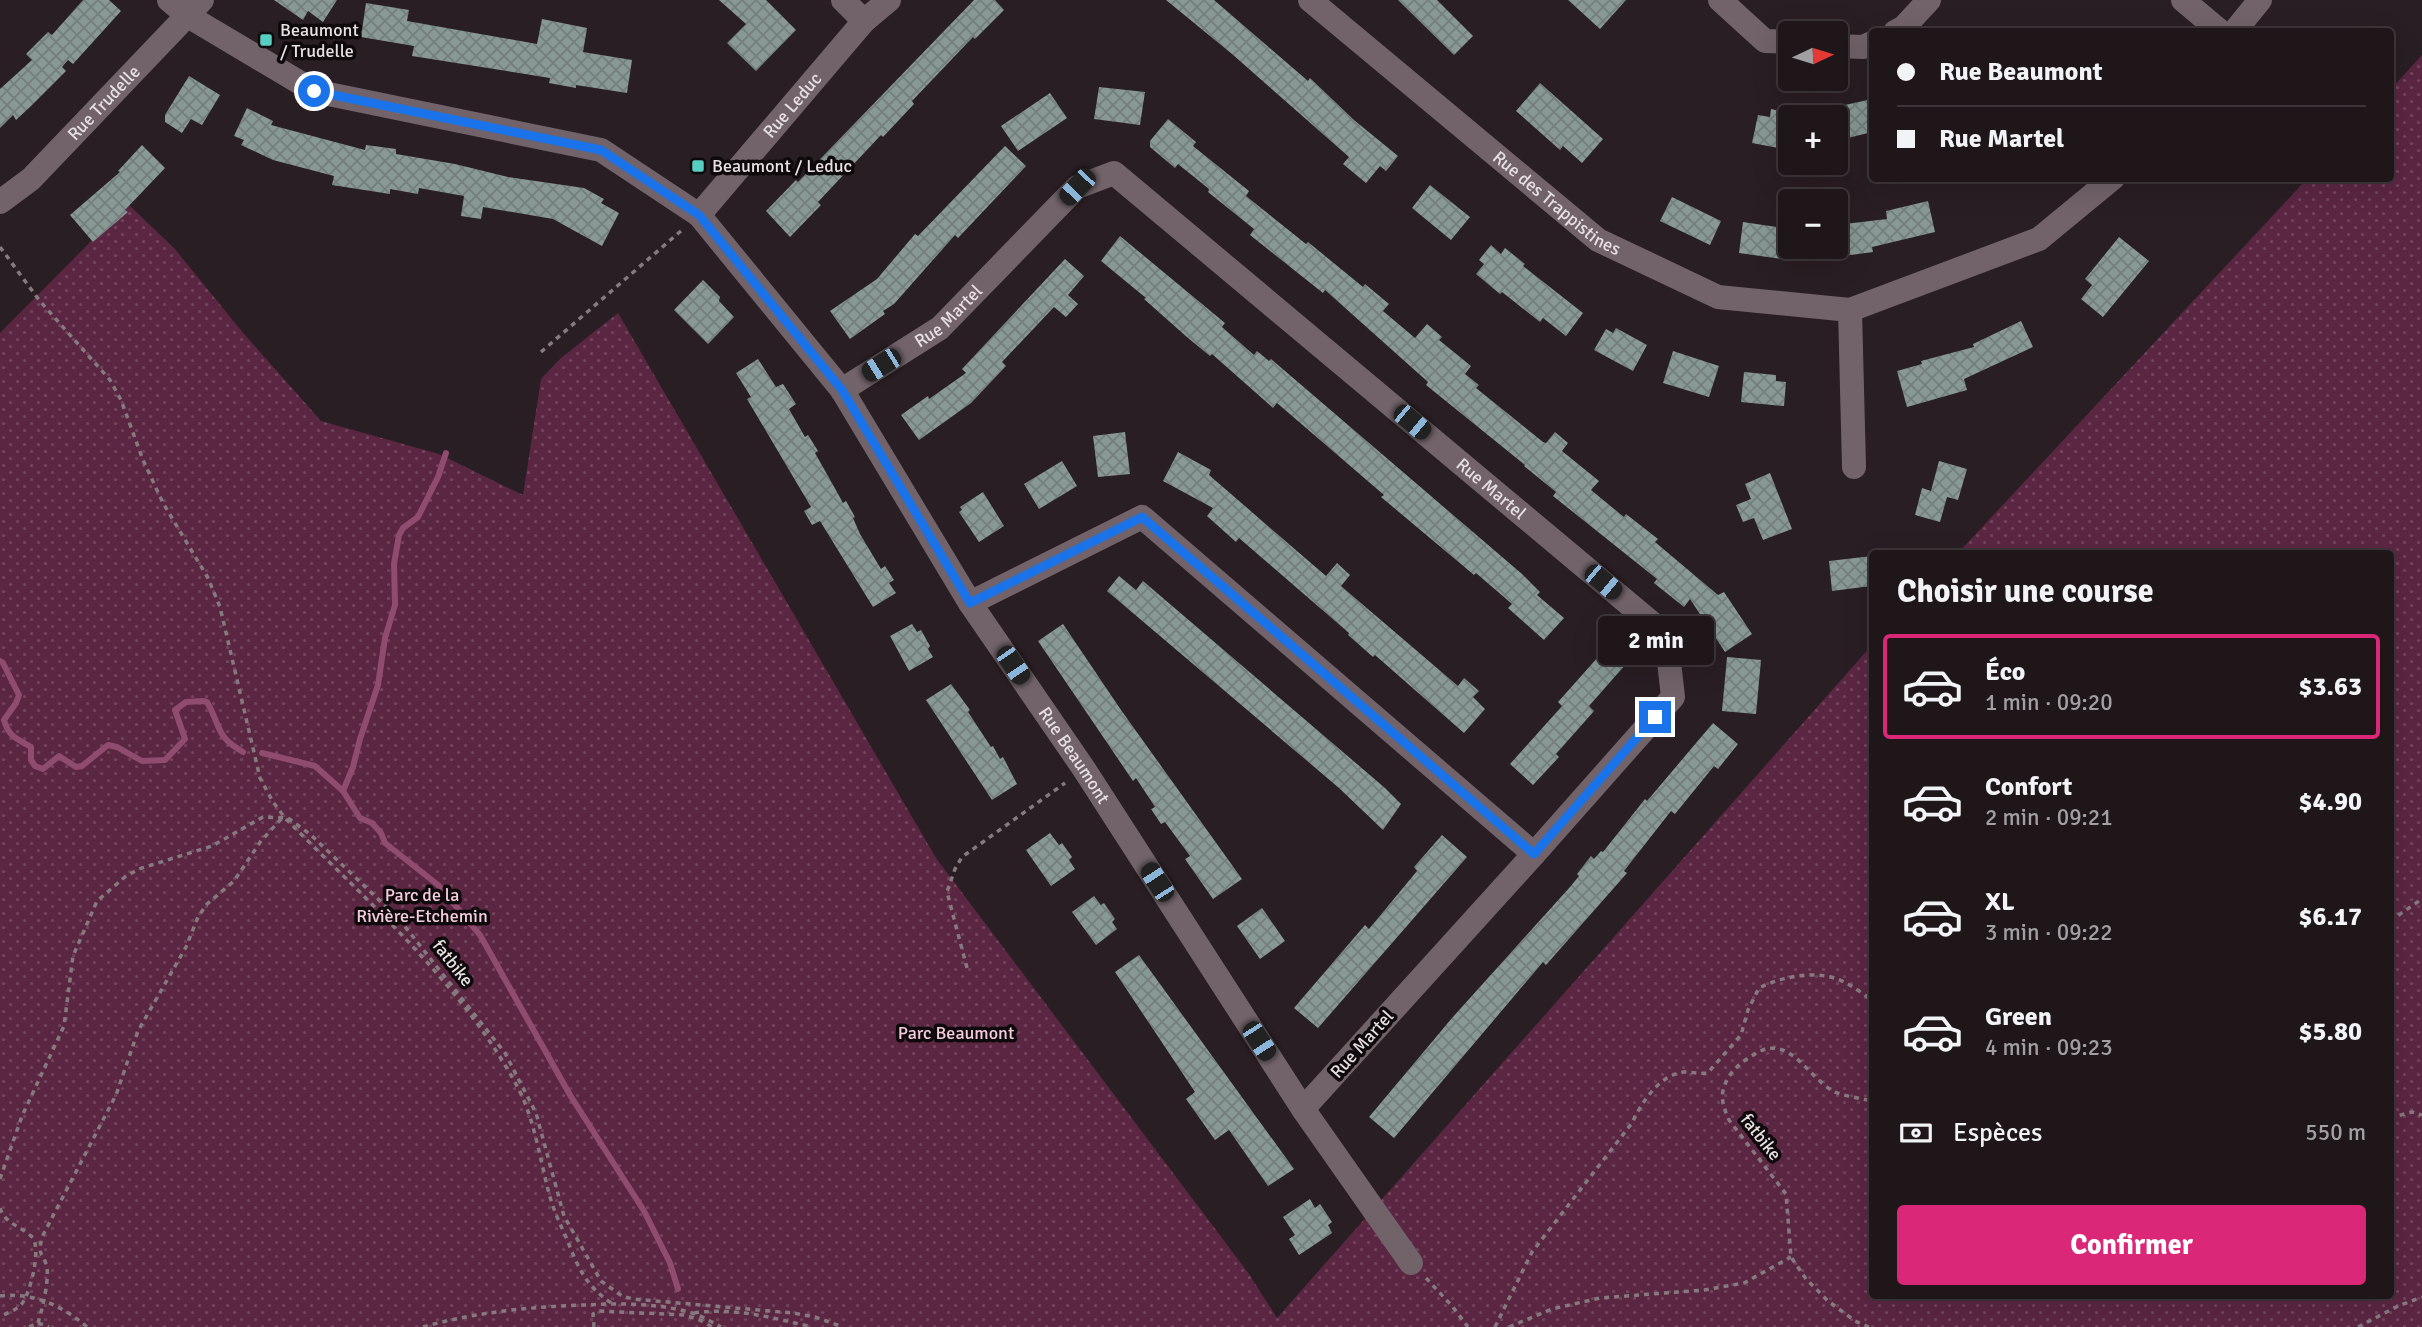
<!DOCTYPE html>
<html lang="fr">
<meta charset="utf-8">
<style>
:root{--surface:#1f161a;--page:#271f23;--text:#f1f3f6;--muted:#a19fa2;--line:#3c3539;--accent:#db2777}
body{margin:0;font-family:Signika,sans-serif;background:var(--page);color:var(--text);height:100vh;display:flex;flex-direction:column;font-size:26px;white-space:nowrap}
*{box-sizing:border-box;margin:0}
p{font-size:23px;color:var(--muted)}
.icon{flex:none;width:38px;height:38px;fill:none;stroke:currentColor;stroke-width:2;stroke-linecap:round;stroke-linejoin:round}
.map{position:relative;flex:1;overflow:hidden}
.drawer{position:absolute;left:1869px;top:550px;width:525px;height:749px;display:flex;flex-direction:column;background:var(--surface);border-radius:7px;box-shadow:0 7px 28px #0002,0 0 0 2px var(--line)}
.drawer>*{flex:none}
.top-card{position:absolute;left:1869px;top:28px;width:525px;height:154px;border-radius:7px;box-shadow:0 7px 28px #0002,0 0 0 2px var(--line);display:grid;align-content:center;height:154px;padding:0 28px;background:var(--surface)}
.needle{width:46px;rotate:86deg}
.tools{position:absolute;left:1778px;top:21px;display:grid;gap:14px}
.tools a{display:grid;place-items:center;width:70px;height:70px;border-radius:7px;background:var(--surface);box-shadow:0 7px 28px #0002,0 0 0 2px var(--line);font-size:35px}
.end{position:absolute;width:32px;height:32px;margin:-16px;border:9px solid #1a73e8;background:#fff;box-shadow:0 0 0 4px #fff}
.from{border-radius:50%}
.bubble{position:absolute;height:49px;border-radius:7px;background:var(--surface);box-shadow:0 7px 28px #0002,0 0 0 2px var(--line);font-size:23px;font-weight:800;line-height:49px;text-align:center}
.car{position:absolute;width:21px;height:42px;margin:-21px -10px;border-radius:9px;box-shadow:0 0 5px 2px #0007;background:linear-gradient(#222 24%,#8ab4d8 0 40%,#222 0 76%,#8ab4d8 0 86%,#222 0)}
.top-card b{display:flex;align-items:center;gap:24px;height:66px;font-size:26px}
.top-card b+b{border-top:2px solid var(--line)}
.top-card i{width:18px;height:18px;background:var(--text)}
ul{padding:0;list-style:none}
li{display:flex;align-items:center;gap:21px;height:105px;margin:0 14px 10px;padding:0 14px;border:4px solid transparent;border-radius:7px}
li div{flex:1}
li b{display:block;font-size:26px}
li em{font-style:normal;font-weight:800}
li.current{border-color:var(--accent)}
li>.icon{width:63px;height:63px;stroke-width:1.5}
h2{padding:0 28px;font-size:32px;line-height:84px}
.pay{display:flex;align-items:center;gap:18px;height:77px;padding:0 28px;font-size:26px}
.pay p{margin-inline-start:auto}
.primary-button{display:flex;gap:14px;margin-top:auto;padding:14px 28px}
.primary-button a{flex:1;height:80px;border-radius:7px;background:var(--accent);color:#fff;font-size:28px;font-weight:800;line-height:80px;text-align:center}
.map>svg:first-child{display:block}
.park{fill:url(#park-dots)}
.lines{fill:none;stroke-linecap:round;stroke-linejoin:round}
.stream{stroke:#8f4c6e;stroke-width:6}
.building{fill:url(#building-cross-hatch)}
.path{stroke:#857b7f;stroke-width:3.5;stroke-dasharray:5 5;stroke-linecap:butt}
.minor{stroke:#716369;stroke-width:24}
.route{stroke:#1a73e8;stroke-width:9}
.poi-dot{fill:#57cec1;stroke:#0e0a0c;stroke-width:2.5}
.labels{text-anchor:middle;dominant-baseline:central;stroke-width:7;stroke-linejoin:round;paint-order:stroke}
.poi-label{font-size:18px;fill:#e7dfe2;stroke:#0e0a0c;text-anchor:start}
.street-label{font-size:18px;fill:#e7dfe2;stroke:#0e0a0c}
.park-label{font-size:18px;fill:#f4cbdd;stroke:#0e0a0c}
</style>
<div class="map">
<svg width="2422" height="1327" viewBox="0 0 2422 1327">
<defs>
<pattern id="park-dots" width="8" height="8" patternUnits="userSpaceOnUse" patternTransform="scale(1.75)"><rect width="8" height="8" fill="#5b2642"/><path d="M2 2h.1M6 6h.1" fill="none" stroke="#73455d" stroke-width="1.8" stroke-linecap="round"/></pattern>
<pattern id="building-cross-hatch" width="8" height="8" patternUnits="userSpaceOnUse" patternTransform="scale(1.75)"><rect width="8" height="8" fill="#879895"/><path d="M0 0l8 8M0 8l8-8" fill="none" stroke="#737e7d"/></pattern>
</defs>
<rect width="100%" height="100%" fill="#291e23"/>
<polygon class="park" points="2422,55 2422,1327 0,1327 0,333 128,204 174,248 244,334 321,421 439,454 523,495 541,379 561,358 618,313 936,858 1249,1274 1277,1318 1872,645 1872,1295 2390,1295 2390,553 1958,553 2307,179 2390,178 2391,89"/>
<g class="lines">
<g class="stream">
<path d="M0,661L3,663L19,695L16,703L4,720C9,738 18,739 31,747V760L35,766L43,769L59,756L76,767L82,766L108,745L117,747L142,761L165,760L185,739L175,710L186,702L203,701L207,702C221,726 215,736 243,752"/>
<polyline points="262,753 315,766 343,791 360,818 372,823 381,833 385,843 438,885 480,935 570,1095 644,1211 670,1263 678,1289"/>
<polyline points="343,791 353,767 360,739 378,685 385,638 395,605 394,564 399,535 403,528 418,517 438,477 446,453"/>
</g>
</g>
<g class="building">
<polygon points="83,0 109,0 121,11 73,64 68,60 62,67 66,71 31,106 16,120 13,115 0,128 0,89 32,60 26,54 48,32 52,35"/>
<polygon points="274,0 337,0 323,22 308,11 303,20"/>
<polygon points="719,0 766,0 796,30 756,71 727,43 746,24"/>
<polygon points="974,0 995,0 1004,10 975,39 973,37 912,101 914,104 883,137 881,135 818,202 821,205 790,237 766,211 796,180 798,182"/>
<polygon points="1166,0 1214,0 1308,81 1310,78 1354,120 1398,156 1386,171 1380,166 1366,183 1343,164 1349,157 1232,54"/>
<polygon points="1398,0 1437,0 1473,36 1454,55"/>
<polygon points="1568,0 1626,0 1600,29"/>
<polygon points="366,3 409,10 407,21 537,44 542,19 587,28 583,52 632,60 627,93 576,85 576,88 549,83 550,78 412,56 414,46 361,37"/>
<polygon points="189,76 220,95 202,125 191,119 182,133 165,122 165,115"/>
<polygon points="1540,83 1603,139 1582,163 1563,146 1560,150 1516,111"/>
<polygon points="1099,87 1145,92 1140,125 1094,119"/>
<polygon points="1050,93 1067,118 1018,151 1001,126"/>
<polygon points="1872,99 1872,132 1836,141 1836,107"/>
<polygon points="247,108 273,121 271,125 365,150 366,145 396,149 396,154 455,164 508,177 584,188 604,199 601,203 619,213 602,246 553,219 483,207 481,219 461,216 464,196 419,188 418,194 390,189 390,194 332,185 334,176 273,160 241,145 244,140 234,136"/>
<polygon points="1771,109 1790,113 1790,150 1752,143 1758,115 1770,117"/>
<polygon points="1168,119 1196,142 1193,146 1249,191 1246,196 1306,244 1308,242 1363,287 1365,284 1389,304 1383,311 1415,338 1427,324 1442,337 1439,340 1471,366 1465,374 1479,385 1476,388 1543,442 1546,443 1555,432 1568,443 1562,451 1599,481 1591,490 1624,517 1626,514 1658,539 1655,542 1718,595 1724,592 1752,634 1725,652 1690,599 1684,607 1654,583 1657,579 1553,496 1556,492 1524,466 1525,465 1426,385 1428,382 1325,290 1323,293 1250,235 1254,229 1208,192 1209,189 1178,164 1175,168 1150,147 1150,141"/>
<polygon points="142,145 165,168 125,210 128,212 93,242 70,215 120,172 118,171"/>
<polygon points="1005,146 1026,166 958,238 955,235 894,304 883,311 885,314 850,339 830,311 877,279 915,234 918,236"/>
<polygon points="1430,185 1470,217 1451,240 1412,208"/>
<polygon points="1672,197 1721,221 1710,245 1660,221"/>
<polygon points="1928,201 1935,232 1872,247 1873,252 1836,257 1836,225 1887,219 1886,211"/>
<polygon points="1743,222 1790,229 1790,260 1739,253"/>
<polygon points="1120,236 1225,323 1222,327 1254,355 1257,351 1269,361 1271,359 1522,574 1540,592 1537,595 1564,618 1544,640 1508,608 1512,604 1476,573 1474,575 1381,497 1384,495 1277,403 1273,408 1212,354 1210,356 1188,338 1144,299 1146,298 1101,261"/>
<polygon points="2119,237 2149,261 2103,317 2081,299 2092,285 2085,279"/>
<polygon points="1491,245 1501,254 1505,248 1525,264 1523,266 1583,313 1566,336 1543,318 1540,322 1502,292 1500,294 1476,274 1484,264 1479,260"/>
<polygon points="1065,259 1084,276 1068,295 1078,304 1066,317 1054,307 1002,362 1006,366 971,403 919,440 901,415 928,396 929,399 966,373 962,369"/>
<polygon points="703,280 720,297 719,301 734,317 708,344 674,310"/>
<polygon points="2021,321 2033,347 1964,379 1967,390 1907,407 1897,371 1922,364 1921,361 1974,347 1973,344"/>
<polygon points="1616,328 1647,345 1633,371 1594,350 1606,329 1613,333"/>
<polygon points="1673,351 1719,366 1709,397 1663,383"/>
<polygon points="758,359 776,387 783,384 796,404 789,409 805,437 808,435 818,451 815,453 837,492 843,503 846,501 855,517 853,518 860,534 881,569 885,566 894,580 889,583 896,593 873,607 820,521 812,525 804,511 811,507 747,399 751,397 736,373"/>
<polygon points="1744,372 1776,375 1776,381 1786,382 1784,406 1741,402"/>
<polygon points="1125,432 1130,474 1098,477 1093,436"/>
<polygon points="1178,452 1211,470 1209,475 1326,576 1337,563 1350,575 1341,586 1458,686 1464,678 1479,691 1473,697 1485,709 1464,733 1375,655 1373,657 1348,635 1349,633 1239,538 1236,542 1207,516 1213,508 1163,481"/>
<polygon points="1062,461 1077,486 1039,509 1024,484"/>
<polygon points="1939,461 1967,469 1958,500 1947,497 1940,522 1915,515 1922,488 1931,491"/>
<polygon points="1770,473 1792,529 1763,540 1754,518 1743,522 1736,505 1751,499 1745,484"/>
<polygon points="983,492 1004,526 979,542 959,512 962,510 960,507"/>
<polygon points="1872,556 1871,586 1832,591 1829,561"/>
<polygon points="1119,576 1136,590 1143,581 1385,788 1401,804 1383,830 1339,788 1107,591"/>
<polygon points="912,624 917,632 921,630 930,646 928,649 933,657 909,671 890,636"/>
<polygon points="1063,624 1121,710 1242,879 1213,899 1185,859 1190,856 1165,822 1161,824 1151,809 1155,807 1136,778 1133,781 1038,641"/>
<polygon points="1607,647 1626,664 1589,706 1594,711 1556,754 1559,757 1533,785 1510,764 1562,706 1558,702"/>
<polygon points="1727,657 1761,660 1756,714 1722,711"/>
<polygon points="951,684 970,710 968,712 991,747 993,746 1000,759 1003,757 1017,784 992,800 926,700"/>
<polygon points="1713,723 1738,744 1718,769 1714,766 1675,814 1671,811 1624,871 1627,873 1546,965 1543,962 1394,1138 1369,1117 1452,1018 1570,887 1579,876 1577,874 1591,856 1594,859 1601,851 1603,852 1645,799 1647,801"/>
<polygon points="1050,833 1059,845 1062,843 1072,857 1069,860 1075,869 1051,886 1026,850"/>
<polygon points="1442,835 1467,857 1318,1028 1294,1008 1365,925 1369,929 1417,871 1414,867"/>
<polygon points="1094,896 1101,905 1104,903 1115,919 1112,922 1117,929 1096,945 1072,912"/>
<polygon points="1262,908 1285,941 1260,959 1237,926"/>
<polygon points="1139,955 1294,1169 1268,1186 1229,1130 1215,1140 1186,1099 1195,1092 1115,972"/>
<polygon points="1310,1199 1315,1208 1320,1204 1332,1222 1328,1225 1332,1233 1299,1255 1289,1239 1295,1235 1283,1217"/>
</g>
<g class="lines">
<g class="path">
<path d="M0,247L39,300L110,380L121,400L143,460L163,503L208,578L220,607L260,778L273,802L285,818C366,900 462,984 517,1086C535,1119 540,1161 550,1197C554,1211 560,1224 566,1237C578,1267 585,1286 613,1304"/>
<polyline points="541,352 682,230"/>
<polyline points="2390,921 2422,899"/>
<polyline points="967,968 947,892 955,869 962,857 1065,783"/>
<polyline points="2390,1118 2412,1112 2422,1115"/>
<polyline points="0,1179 22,1116 64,1026 73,956 97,901 126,876 139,869 212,846 263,817 288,818 311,835 399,919 505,1053 536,1113 564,1216 601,1281 622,1296 633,1299 793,1313 815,1317 843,1327"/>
<path d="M0,1208C6,1225 20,1225 32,1237C42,1247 30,1297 20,1306C14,1311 6,1313 0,1317"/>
<polyline points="1426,1278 1452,1306 1468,1327"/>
<path d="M0,1296C33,1292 63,1306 87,1327"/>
<path d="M694,1313C735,1307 773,1318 812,1327"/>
<path d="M38,1323C42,1310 49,1282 47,1268C44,1252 37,1259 42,1237L116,1095L138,1031L186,947L198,917L207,904L234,881L261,841L282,818"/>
<polyline points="29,1327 38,1323 49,1327"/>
<path d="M423,1327C476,1312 529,1307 584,1305C619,1303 658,1303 692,1313C702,1316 712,1322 721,1327"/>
<polyline points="594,1327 593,1314 599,1311 684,1315 700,1320 712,1327"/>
<path d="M1495,1327L1532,1252L1632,1123C1642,1102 1659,1075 1684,1072C1692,1072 1700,1074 1708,1073L1712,1068L1741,1035L1748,1010L1759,988C1783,976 1819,969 1844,982C1854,987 1863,994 1872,1000"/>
<polyline points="1509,1327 1552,1309 1600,1298 1704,1290 1744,1283 1791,1257"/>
<path d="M1869,1327L1855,1321L1828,1301L1806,1279L1791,1257L1786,1194L1729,1120C1721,1102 1719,1092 1730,1075C1736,1066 1746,1059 1755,1054C1790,1032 1808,1079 1835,1092C1846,1097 1861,1098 1872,1101"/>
<polyline points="2358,1327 2398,1306 2422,1297"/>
</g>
<g class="minor">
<path id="s1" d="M169,0L188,16L314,91L601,150L699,215L842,390L970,603L1084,769L1303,1109L1411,1263"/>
<polyline points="843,0 864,21"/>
<path id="s2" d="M1310,0L1598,240L1718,297L1850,310L2039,239L2113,178"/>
<polyline points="1720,0 1765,41 1790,42"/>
<polyline points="2183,0 2221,32"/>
<polyline points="1895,32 1904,27 1929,0"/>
<polyline points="2234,32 2260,0"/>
<polyline points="1836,46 1863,47 1872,43"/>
<path id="s3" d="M0,202L31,179L202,0"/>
<path id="s4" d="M699,215L864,21L889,0"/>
<polyline points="1850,310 1854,467"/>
<path id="s5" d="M842,390L940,328L1077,187L1114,173L1666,635L1673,697L1534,854L1303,1109"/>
<polyline points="970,603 1142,517 1534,854"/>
</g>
</g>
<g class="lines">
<polyline class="route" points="314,91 601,150 699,215 842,390 970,603 1142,517 1534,854 1655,717"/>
</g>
<g class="poi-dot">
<rect x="259" y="33" width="14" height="14" rx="3.5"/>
<rect x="691" y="159" width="14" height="14" rx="3.5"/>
</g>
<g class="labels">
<g class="poi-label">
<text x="280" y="30">Beaumont<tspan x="280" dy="21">/ Trudelle</tspan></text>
<text x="712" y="166">Beaumont / Leduc</text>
</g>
<g class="street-label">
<text stroke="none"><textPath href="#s3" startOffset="144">Rue Trudelle</textPath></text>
<text stroke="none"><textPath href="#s4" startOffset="144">Rue Leduc</textPath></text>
<text stroke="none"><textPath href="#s2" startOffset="320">Rue des Trappistines</textPath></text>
<text stroke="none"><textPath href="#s5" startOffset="130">Rue Martel</textPath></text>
<text stroke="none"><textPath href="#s5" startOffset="844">Rue Martel</textPath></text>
<text stroke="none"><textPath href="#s1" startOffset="1241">Rue Beaumont</textPath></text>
<text transform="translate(453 963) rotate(52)">fatbike</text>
<text transform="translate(1362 1044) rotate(-48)">Rue Martel</text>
<text transform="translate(1761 1137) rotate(52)">fatbike</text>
</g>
<g class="park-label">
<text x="422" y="895">Parc de la<tspan x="422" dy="21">Rivière-Etchemin</tspan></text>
<text x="956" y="1033">Parc Beaumont</text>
</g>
</g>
</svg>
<div class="tools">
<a><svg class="needle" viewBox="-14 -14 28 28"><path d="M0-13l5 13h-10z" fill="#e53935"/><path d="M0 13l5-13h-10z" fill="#a19fa2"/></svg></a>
<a>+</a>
<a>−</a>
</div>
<i class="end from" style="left:314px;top:91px"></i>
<i class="end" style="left:1655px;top:717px"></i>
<div class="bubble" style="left:1598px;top:616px;width:116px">2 min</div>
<i class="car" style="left:1077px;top:187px;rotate:224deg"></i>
<i class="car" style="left:881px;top:365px;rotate:238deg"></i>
<i class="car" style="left:1412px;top:422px;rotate:130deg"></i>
<i class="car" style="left:1603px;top:582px;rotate:130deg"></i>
<i class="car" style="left:1013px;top:665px;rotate:146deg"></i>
<i class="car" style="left:1157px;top:882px;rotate:327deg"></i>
<i class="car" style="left:1259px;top:1041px;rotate:147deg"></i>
<div class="top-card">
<b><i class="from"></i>Rue Beaumont</b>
<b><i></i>Rue Martel</b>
</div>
<section class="drawer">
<h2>Choisir une course</h2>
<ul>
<li class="current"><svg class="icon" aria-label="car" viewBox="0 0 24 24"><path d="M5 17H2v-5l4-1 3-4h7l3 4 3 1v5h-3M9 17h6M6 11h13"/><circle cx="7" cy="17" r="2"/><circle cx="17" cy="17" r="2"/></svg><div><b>Éco</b><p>1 min · 09:20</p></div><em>$3.63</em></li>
<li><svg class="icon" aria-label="car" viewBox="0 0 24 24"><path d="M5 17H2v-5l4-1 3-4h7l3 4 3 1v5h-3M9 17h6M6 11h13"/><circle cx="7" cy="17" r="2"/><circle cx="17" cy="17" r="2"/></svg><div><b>Confort</b><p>2 min · 09:21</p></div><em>$4.90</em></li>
<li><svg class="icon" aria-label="car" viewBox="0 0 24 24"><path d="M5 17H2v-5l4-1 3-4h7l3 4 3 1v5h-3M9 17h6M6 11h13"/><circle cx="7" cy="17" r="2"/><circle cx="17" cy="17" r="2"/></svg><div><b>XL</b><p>3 min · 09:22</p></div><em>$6.17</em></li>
<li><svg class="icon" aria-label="car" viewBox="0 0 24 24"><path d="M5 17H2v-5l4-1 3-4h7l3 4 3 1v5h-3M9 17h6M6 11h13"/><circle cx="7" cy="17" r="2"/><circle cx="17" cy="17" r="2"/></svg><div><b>Green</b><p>4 min · 09:23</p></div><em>$5.80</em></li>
</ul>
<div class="pay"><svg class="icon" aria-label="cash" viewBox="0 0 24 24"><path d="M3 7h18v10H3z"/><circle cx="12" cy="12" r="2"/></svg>Espèces<p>550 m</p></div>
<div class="primary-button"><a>Confirmer</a></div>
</section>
</div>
